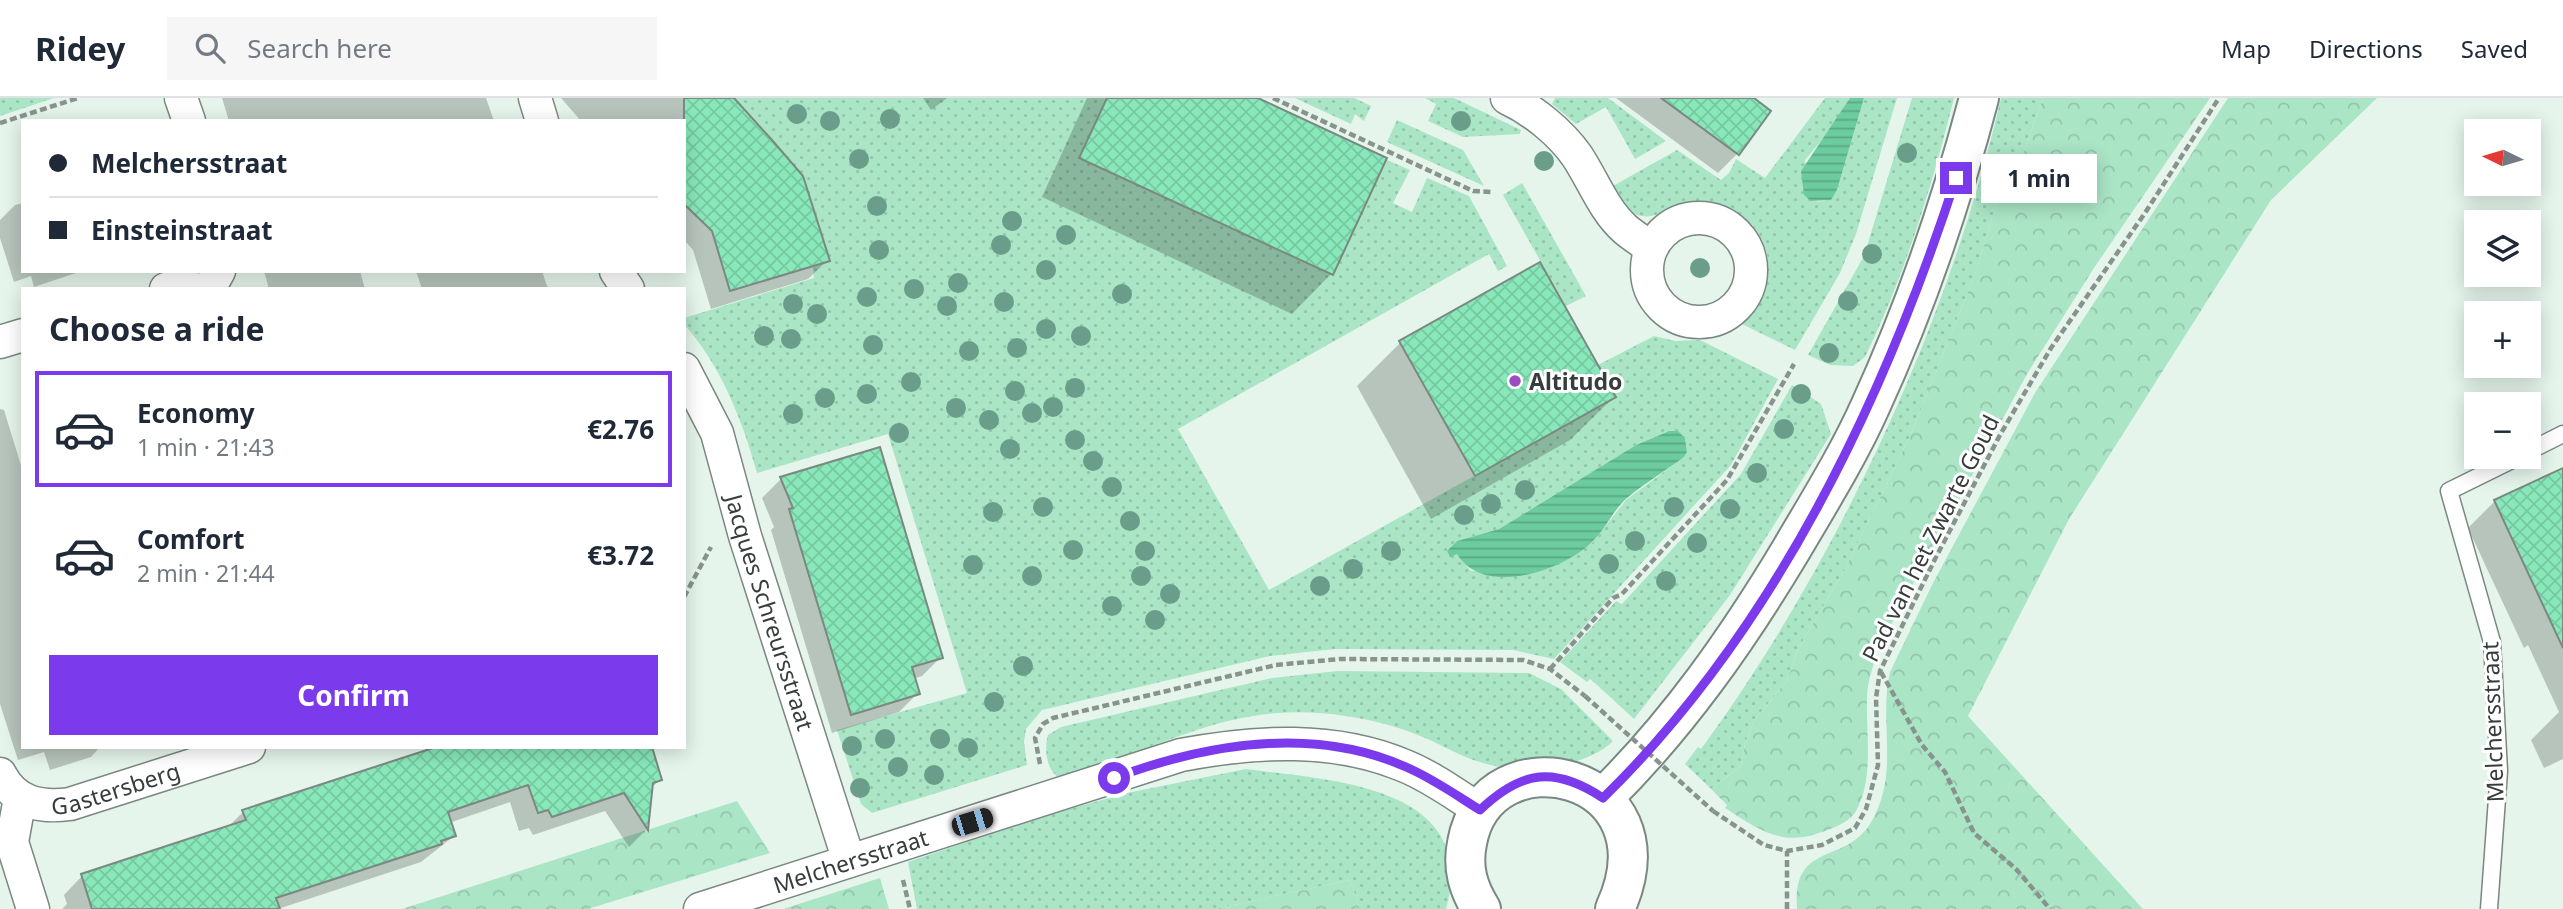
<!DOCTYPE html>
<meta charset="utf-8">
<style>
:root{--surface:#fff;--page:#f6f6f7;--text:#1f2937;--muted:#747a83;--line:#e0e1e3;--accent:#7c3aed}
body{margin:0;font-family:"Noto Sans",sans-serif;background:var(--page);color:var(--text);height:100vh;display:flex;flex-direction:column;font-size:26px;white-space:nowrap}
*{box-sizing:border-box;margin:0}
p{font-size:23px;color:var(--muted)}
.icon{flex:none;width:38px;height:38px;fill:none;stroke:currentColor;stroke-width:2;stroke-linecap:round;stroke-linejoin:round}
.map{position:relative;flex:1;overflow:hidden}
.details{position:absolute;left:21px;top:189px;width:665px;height:462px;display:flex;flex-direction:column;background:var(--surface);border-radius:0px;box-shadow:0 4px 18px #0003}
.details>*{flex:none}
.guide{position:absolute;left:21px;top:21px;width:665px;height:154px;border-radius:0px;box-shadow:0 4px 18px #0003;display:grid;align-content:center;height:154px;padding:0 28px;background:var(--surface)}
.needle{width:46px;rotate:275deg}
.fabs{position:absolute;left:2464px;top:21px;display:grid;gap:14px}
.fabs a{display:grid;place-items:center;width:77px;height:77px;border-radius:0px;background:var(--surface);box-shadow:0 4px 18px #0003;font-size:35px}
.end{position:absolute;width:32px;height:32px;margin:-16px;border:9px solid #7c3aed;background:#fff;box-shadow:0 0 0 4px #fff}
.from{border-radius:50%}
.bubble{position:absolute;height:49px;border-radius:0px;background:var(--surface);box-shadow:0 4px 18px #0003;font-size:23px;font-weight:700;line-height:49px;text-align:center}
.car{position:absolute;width:21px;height:42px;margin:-21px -10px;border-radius:9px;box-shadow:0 0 5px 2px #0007;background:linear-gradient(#222 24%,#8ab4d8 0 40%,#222 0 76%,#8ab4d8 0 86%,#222 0)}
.guide b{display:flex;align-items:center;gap:24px;height:66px;font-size:26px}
.guide b+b{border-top:2px solid var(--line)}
.guide i{width:18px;height:18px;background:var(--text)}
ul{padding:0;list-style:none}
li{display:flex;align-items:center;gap:21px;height:116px;margin:0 14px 10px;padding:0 14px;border:4px solid transparent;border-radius:0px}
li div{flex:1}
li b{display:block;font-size:26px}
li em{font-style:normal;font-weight:700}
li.current{border-color:var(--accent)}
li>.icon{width:63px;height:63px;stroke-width:1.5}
h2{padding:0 28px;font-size:32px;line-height:84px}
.button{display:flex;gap:14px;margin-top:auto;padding:14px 28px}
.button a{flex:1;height:80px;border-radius:0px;background:var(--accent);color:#fff;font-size:28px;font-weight:700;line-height:80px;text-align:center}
header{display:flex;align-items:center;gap:42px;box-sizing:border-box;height:98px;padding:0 35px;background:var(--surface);border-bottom:2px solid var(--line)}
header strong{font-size:33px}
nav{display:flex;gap:38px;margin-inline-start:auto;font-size:24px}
.search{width:490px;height:63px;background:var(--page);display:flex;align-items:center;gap:18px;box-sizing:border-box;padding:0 24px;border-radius:0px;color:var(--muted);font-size:26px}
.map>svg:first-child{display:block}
.grass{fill:url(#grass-dots);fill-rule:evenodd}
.forest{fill:url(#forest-crowns)}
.water{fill:url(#water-rules)}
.shadow{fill:#0003}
.building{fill:url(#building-cross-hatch);stroke:#7a8981;stroke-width:2}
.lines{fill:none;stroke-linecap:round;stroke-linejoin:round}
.lane-casing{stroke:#798880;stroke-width:19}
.street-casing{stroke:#798880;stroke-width:35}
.secondary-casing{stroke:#798880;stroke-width:42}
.path{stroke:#88938d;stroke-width:4.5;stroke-dasharray:7 3.5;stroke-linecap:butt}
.lane{stroke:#fff;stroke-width:16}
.street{stroke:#fff;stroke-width:32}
.secondary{stroke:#fff;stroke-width:38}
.path-bridge{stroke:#88938d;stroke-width:4.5;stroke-dasharray:7 3.5;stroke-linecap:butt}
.tree{fill:#6a9e8a}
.route{stroke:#7c3aed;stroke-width:9}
.poi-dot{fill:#994fc2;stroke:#fff;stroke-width:2.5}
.labels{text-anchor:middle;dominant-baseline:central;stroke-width:6;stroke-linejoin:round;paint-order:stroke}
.poi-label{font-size:23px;font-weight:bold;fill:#373d3a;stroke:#fff;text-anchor:start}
.street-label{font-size:23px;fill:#373d3a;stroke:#fff}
</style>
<header>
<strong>Ridey</strong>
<div class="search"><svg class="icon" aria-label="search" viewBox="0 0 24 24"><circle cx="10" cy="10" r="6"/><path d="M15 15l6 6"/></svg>Search here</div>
<nav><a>Map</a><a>Directions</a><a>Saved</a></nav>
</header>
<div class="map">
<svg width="2563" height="811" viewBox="0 0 2563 811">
<defs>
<pattern id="grass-dots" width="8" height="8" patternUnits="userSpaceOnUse" patternTransform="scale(1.75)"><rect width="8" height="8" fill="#aae5c6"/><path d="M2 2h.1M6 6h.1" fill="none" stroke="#93c5ab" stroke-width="1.8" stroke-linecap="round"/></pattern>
<pattern id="forest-crowns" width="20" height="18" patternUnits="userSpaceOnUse" patternTransform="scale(1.75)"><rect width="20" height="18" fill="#aae5c6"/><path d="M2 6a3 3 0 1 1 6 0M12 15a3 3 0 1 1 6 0" fill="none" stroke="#93c5ab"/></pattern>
<pattern id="water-rules" width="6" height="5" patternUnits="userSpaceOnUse" patternTransform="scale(1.75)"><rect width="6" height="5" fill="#6ccc9f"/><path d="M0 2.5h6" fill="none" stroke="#5aa783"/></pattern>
<pattern id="building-cross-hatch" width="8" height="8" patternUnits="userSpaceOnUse" patternTransform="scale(1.75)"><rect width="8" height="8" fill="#88e8ba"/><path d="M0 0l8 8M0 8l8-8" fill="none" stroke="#76c8a1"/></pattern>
</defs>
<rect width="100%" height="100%" fill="#e5f5ec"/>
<g class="grass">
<polygon points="0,0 54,0 0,18"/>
<path d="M735,0H1107L1080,60L1332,177L1387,62L1410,72L1393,105L1412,114L1427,80L1469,98L1507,168L1498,173L1489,156L1178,331L1269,492L1616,299L1598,267L1654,238L1675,243L1700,242L1778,281L1731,367L1554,561L1513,552L1335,551L1270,558L1042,612L1026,631L1024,644L1027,667L872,715L861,706L837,632L967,595L888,336L757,375C742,321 721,268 684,226V220L814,180L803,78ZM1666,334L1685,340L1687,354L1684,359L1626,402L1592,445L1567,461L1531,473H1471L1457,456L1448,453L1457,443L1499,431L1636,347Z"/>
<polygon points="1295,0 1354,0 1371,8 1364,23 1355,16 1351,26"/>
<polygon points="1425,0 1454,0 1521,32 1520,36 1463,39 1428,23 1436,6"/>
<polygon points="1555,0 1608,0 1666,43 1635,61 1606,9 1576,26 1552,6"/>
<path d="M1825,0H1850L1837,24L1805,62L1811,103C1824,104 1830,104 1837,92L1864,0H1897L1856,136L1840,175L1795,252L1740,225C1759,209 1769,191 1768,164C1766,125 1725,97 1687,105C1672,108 1657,121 1641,118C1627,115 1617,101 1613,88L1677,52L1721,82L1729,75L1736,61L1765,80Z"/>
<path d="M1912,0H1954C1932,88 1905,177 1865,259L1853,268L1830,267L1808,257L1864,158Z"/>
<path d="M2001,0H2043L2015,78L2004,82L1975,176L1912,334L1845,471L1798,551L1787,583L1755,621L1745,645L1741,668L1711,691L1685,666L1698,649L1701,651C1836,467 1950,223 2001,0Z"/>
<polygon points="1397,22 1463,52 1484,88 1387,44"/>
<polygon points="1522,85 1586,198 1566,208 1503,97"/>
<polygon points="1792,287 1821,306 1831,336 1730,497 1634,621 1596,586 1590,581 1587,584 1560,564 1616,503 1622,506 1741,376"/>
<path d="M1338,573L1529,575L1561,591L1613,643C1586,670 1523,676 1487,666C1465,661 1444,648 1423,639C1399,629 1373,622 1346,618C1231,600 1164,651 1059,680C1046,671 1044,651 1048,637L1061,629L1272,580Z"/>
<path d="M1246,671C1327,682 1481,686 1446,811H1360L1350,782L1214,811H917L908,764L1037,720L1127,695Z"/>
</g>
<g class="forest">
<path d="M2043,0H2210L2094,170L2027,276L1879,549C1874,566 1867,583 1867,601C1866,637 1874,681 1856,713C1849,725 1831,731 1819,735C1781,749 1756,730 1725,710L1727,707L1711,691L1741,668L1745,645L1755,621L1787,583L1798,551L1845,471L1912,334L1975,176L2004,82L2015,78Z"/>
<path d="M2228,0H2377L2271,102L2069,421L1968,618L2143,811H1797C1792,743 1844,767 1870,726C1901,675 1878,626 1890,574L1932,487L2035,295Z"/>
<polygon points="737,703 770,755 588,811 402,811"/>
<polygon points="880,780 889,811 783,811"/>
<polygon points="1350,782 1360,811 1214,811"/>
</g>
<g class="water">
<polygon points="1850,0 1864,0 1837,92 1831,102 1811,103 1804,97 1801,73"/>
<path d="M1669,333H1678L1685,340L1687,354L1684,359C1665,373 1645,385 1627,400C1612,413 1605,433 1590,446C1559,474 1483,499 1457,456L1450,459L1447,453L1457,443L1499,431L1636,347Z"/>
</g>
<g class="shadow">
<polygon points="222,0 486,0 494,23 229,23"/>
<polygon points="561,0 732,0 828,162 808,181 711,211 693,152 684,142 684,23 581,23"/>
<polygon points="923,0 947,0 931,12"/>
<polygon points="1087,0 1254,0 1385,61 1331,176 1292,216 1042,99"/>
<polygon points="1616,0 1751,0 1769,13 1737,56 1718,75"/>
<polygon points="23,105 23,173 82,173 34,189 31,178 14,184 0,140 0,122 15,107"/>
<polygon points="264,173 360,173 365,191 269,191"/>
<polygon points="416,173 542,173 548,191 422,191"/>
<polygon points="1401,244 1614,299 1570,342 1431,421 1357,288"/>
<polygon points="0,311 4,312 23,374 23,649 100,649 91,659 50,672 44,654 18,662 0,606"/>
<polygon points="2563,372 2563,661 2544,670 2531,642 2559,614 2528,547 2524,550 2468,430 2495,403"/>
<polygon points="781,381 941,559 922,578 913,581 918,595 899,614 832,635 771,432 774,429 762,400"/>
<polygon points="442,649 660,681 650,692 647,731 629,749 605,713 533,737 529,730 519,733 510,704 449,725 454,738 421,764 278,811 62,811 67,806 64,797 82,778 227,730 243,714"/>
</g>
<g class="building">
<polygon points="684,0 734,0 772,42 803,78 830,163 730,193 712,133 684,106"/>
<polygon points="1107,0 1258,0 1387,60 1333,177 1079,60"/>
<polygon points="1661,0 1754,0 1771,13 1739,57"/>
<polygon points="1540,164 1616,299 1475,378 1399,243"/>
<polygon points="880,349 943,560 912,569 920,596 851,617 789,411 793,410 780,379"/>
<polygon points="2563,370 2563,550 2494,402"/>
<polygon points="436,649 652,649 662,682 653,685 648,732 624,695 552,719 548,712 538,715 528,687 448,714 456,738 441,743 442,746 276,800 280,811 92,811 81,776 246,722 242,712"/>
</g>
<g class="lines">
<g class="lane-casing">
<g id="lane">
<polyline points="2529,353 2563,336"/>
<polyline points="2489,811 2499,673 2492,544 2449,393 2518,359"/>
</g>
</g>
<g class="street-casing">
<g id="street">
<polyline points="181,0 189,23"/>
<polyline points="535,0 542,23"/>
<path d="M1507,0C1533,12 1561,35 1577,58C1593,82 1603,111 1625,131C1633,138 1643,144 1651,150"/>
<circle cx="1699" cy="172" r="52"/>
<polyline points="616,173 628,191"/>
<polyline points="166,191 175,188 196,191"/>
<polyline points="209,191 219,173"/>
<polyline points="0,244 23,237"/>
<path id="s1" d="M684,271L717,335L745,438L849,763"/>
<path id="s2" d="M0,676C15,705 40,710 70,706L249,649"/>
<polyline points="20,700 12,744 33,811"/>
<path id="s3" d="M700,811L1181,657C1256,643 1334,638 1405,668C1432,679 1456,697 1480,712"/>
</g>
</g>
<g class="secondary-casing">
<g id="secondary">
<path d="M1603,700C1678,626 1737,542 1791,452C1818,406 1848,358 1870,309C1916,209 1951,106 1979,0"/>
<path d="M1481,811C1468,790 1462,770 1467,745C1487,631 1678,673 1615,811"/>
</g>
</g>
<g class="path">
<polyline points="1273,0 1473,93 1492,94"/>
<polyline points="0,25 78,0"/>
<polyline points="684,499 711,449"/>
<polyline points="1550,571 1613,500 1622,496 1727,382 1794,266"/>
<polyline points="1881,574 1922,647 1945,674 1974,735 2016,771 2050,811"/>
<polyline points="1040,666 1035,640 1043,626 1053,620 1276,567 1340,561 1523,562 1550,571 1585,598"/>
<polyline points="1713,713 1764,747 1787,753 1822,747 1855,730 1866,711 1878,667 1876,600 1880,573 1936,459 2000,337 2051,250 2145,115 2219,0"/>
<polyline points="903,782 910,811"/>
<polyline points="1787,811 1787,753"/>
</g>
<use href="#lane" class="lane"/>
<use href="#street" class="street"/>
<use href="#secondary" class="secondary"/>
<polyline class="path-bridge" points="1585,598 1713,713"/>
</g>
<g class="tree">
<circle cx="797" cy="16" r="10"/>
<circle cx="890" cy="21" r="10"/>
<circle cx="830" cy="23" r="10"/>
<circle cx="1461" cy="23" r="10"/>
<circle cx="1907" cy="55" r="10"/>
<circle cx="859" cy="61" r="10"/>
<circle cx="1544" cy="63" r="10"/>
<circle cx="877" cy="108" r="10"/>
<circle cx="1012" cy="123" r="10"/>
<circle cx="1066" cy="137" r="10"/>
<circle cx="1001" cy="147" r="10"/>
<circle cx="879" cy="152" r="10"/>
<circle cx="1872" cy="156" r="10"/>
<circle cx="1700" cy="170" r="10"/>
<circle cx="1046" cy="172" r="10"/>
<circle cx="958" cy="185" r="10"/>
<circle cx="914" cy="191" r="10"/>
<circle cx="1122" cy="196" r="10"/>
<circle cx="867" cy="199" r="10"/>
<circle cx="1848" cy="203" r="10"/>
<circle cx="1004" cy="204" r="10"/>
<circle cx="793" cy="206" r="10"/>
<circle cx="947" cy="208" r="10"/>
<circle cx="817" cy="216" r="10"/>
<circle cx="1046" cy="231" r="10"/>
<circle cx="764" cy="238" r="10"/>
<circle cx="1081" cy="238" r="10"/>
<circle cx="791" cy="241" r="10"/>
<circle cx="873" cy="247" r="10"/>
<circle cx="1017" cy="250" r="10"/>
<circle cx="969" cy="253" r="10"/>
<circle cx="1829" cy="255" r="10"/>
<circle cx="911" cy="284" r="10"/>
<circle cx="1075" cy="290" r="10"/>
<circle cx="1015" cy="293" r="10"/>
<circle cx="867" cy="296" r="10"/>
<circle cx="1801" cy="296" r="10"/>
<circle cx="825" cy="300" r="10"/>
<circle cx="1053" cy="309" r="10"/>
<circle cx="956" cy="310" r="10"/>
<circle cx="1032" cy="315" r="10"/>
<circle cx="793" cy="316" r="10"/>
<circle cx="989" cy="322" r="10"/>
<circle cx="1784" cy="331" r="10"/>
<circle cx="899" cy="335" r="10"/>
<circle cx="1075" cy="342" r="10"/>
<circle cx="1010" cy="351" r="10"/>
<circle cx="1093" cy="363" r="10"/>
<circle cx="1757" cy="375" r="10"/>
<circle cx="1112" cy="389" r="10"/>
<circle cx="1525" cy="392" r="10"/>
<circle cx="1491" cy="406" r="10"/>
<circle cx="1043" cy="409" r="10"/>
<circle cx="1674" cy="409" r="10"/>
<circle cx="1730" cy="411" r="10"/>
<circle cx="993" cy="414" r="10"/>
<circle cx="1464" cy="417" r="10"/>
<circle cx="1130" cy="423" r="10"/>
<circle cx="1635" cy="443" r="10"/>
<circle cx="1697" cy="445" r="10"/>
<circle cx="1073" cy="452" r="10"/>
<circle cx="1145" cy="453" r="10"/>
<circle cx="1391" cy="453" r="10"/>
<circle cx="1609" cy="466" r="10"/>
<circle cx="973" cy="467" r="10"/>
<circle cx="1353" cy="471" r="10"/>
<circle cx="1032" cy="478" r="10"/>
<circle cx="1141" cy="478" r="10"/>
<circle cx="1666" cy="483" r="10"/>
<circle cx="1320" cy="488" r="10"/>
<circle cx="1170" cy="496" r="10"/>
<circle cx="1112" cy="508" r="10"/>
<circle cx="1155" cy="522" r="10"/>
<circle cx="1023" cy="568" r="10"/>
<circle cx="994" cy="604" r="10"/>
<circle cx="885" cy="641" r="10"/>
<circle cx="940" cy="641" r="10"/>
<circle cx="852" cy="648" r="10"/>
<circle cx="968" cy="650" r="10"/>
<circle cx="898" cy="669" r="10"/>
<circle cx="934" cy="677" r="10"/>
<circle cx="860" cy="690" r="10"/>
</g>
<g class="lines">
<path class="route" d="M1114,680C1206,646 1312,627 1406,669C1432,680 1456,697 1480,712C1522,672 1555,668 1603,700C1774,533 1883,305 1956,80"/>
</g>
<circle class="poi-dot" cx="1515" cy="283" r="7"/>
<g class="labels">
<g class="poi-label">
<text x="1529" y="283">Altitudo</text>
</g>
<g class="street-label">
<text transform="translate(1930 440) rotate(-63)">Pad van het Zwarte Goud</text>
<text stroke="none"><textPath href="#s1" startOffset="259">Jacques Schreursstraat</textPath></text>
<text transform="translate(2492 624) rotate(-92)">Melchersstraat</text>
<text stroke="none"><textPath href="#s2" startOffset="130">Gastersberg</textPath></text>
<text stroke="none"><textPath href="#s3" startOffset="158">Melchersstraat</textPath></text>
</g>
</g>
</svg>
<div class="fabs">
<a><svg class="needle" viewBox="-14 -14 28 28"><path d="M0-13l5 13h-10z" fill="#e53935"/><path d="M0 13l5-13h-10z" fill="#747a83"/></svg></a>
<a><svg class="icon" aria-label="layers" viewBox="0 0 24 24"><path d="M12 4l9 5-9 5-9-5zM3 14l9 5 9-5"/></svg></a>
<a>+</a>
<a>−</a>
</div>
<i class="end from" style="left:1114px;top:680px"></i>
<i class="end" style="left:1956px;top:80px"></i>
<div class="bubble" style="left:1981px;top:56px;width:116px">1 min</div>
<i class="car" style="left:972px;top:724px;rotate:73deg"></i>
<div class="guide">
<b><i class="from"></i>Melchersstraat</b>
<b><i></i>Einsteinstraat</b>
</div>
<section class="details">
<h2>Choose a ride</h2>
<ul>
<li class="current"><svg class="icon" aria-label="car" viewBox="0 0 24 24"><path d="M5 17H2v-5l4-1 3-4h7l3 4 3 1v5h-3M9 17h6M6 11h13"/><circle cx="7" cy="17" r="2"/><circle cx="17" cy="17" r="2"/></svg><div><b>Economy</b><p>1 min · 21:43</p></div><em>€2.76</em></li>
<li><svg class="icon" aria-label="car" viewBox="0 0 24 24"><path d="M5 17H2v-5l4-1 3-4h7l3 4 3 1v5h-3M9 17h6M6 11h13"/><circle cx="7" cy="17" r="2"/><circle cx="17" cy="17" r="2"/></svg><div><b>Comfort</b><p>2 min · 21:44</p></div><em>€3.72</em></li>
</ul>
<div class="button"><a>Confirm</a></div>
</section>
</div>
